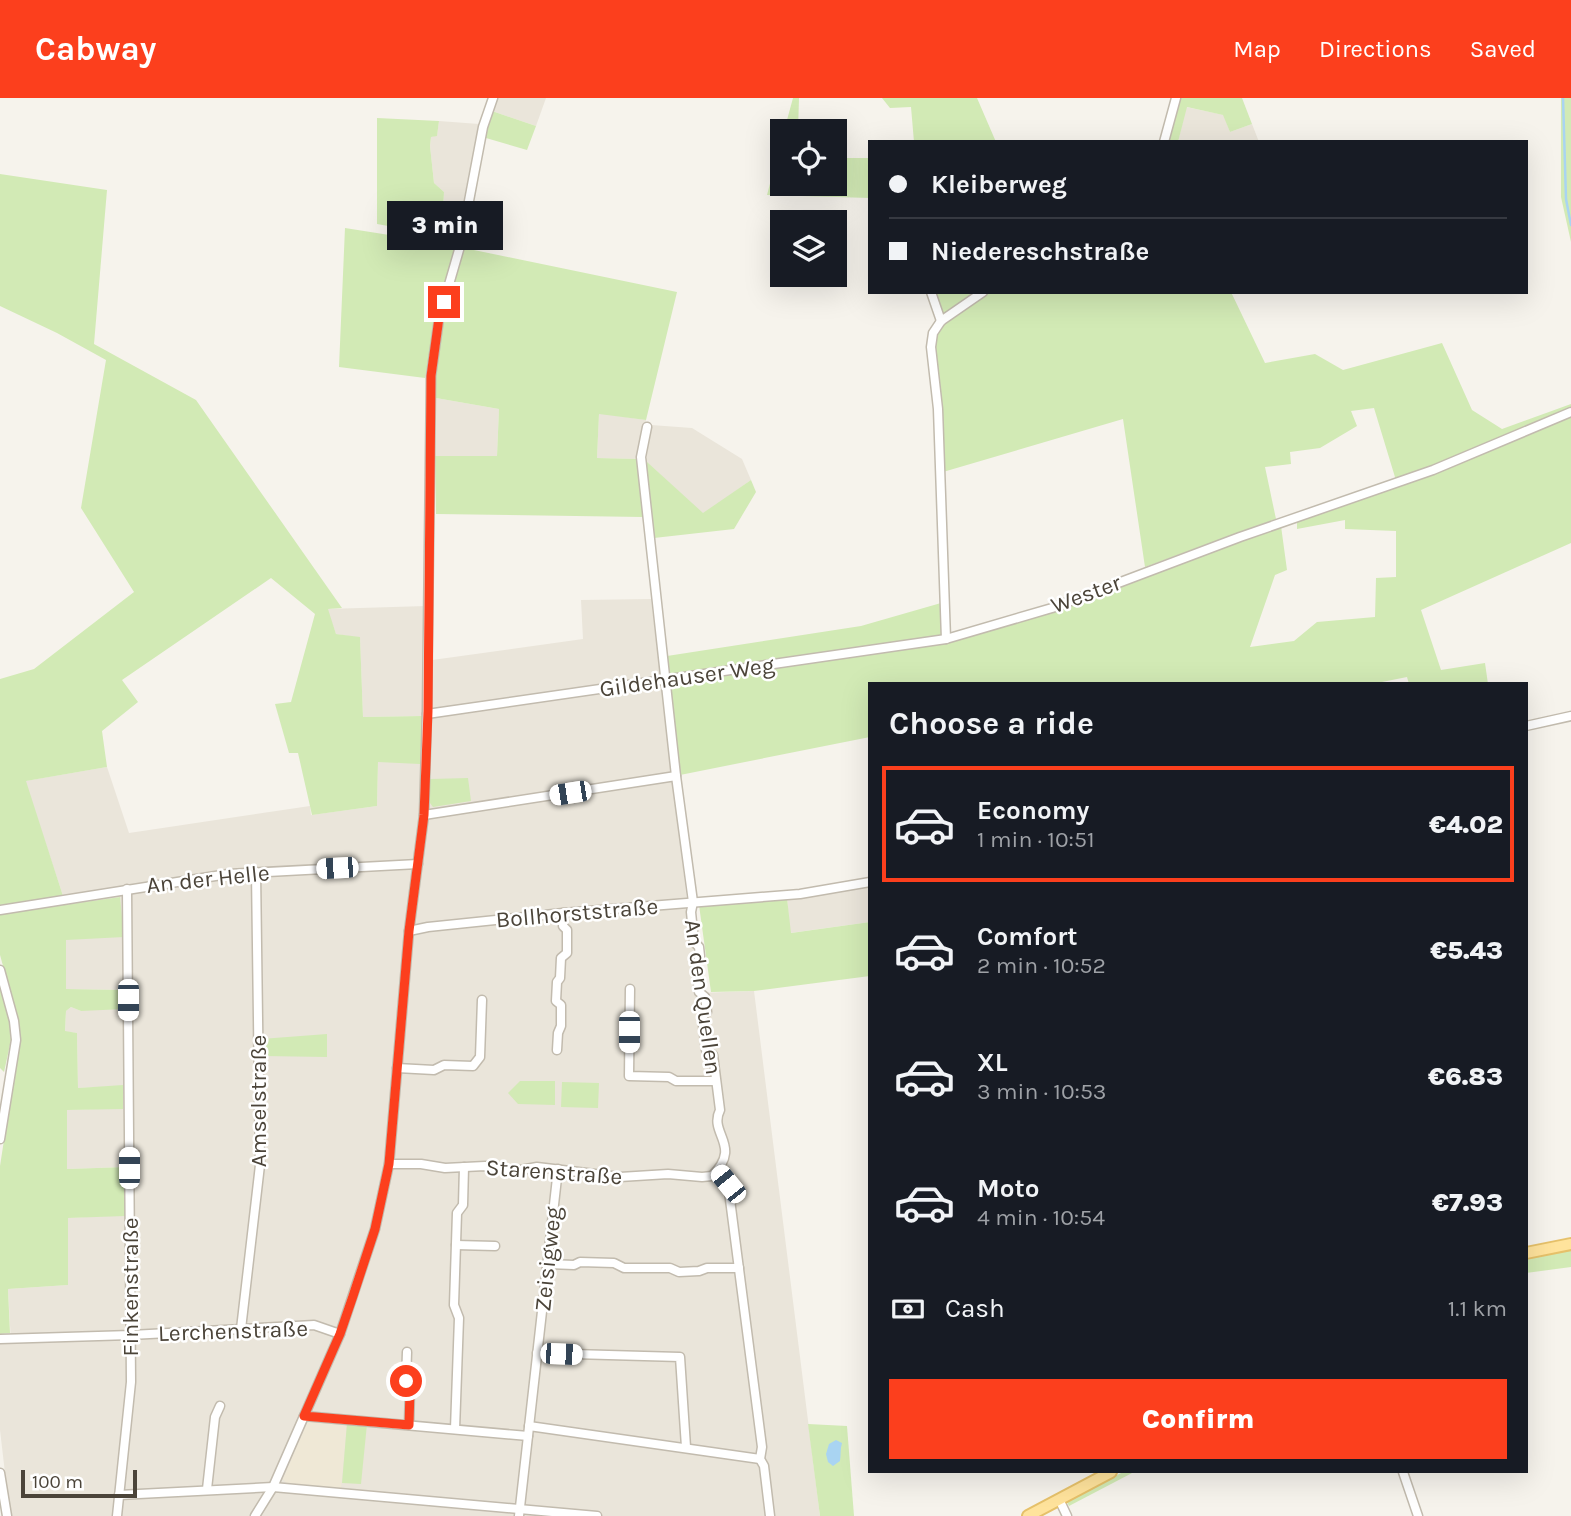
<!DOCTYPE html>
<meta charset="utf-8">
<style>
:root{--surface:#171b24;--page:#20242c;--text:#f1f3f6;--muted:#9ea1a6;--line:#363941;--accent:#fc3f1d}
body{margin:0;font-family:Karla,sans-serif;background:var(--page);color:var(--text);height:100vh;display:flex;flex-direction:column;font-size:26px;white-space:nowrap}
*{box-sizing:border-box;margin:0}
p{font-size:23px;color:var(--muted)}
.icon{flex:none;width:38px;height:38px;fill:none;stroke:currentColor;stroke-width:2;stroke-linecap:round;stroke-linejoin:round}
.map{position:relative;flex:1;overflow:hidden}
.drawer{position:absolute;left:868px;top:584px;width:660px;height:791px;display:flex;flex-direction:column;background:var(--surface);border-radius:0px;box-shadow:0 7px 28px #0002}
.drawer>*{flex:none}
.hud{position:absolute;left:868px;top:42px;width:660px;height:154px;border-radius:0px;box-shadow:0 7px 28px #0002;display:grid;align-content:center;height:154px;padding:0 21px;background:var(--surface)}
.tools{position:absolute;left:770px;top:21px;display:grid;gap:14px}
.tools a{display:grid;place-items:center;width:77px;height:77px;border-radius:0px;background:var(--surface);box-shadow:0 7px 28px #0002;font-size:35px}
.scale{position:absolute;left:21px;bottom:18px;width:116px;box-sizing:border-box;padding-left:7px;border:4px solid #4b4439;border-top:0;font-size:19px;line-height:24px;white-space:nowrap;color:#4b4439;-webkit-text-stroke:5px #fff;paint-order:stroke}
.end{position:absolute;width:32px;height:32px;margin:-16px;border:9px solid #fc3f1d;background:#fff;box-shadow:0 0 0 4px #fff}
.from{border-radius:50%}
.bubble{position:absolute;height:49px;border-radius:0px;background:var(--surface);box-shadow:0 7px 28px #0002;font-size:23px;font-weight:800;line-height:49px;text-align:center}
.car{position:absolute;width:21px;height:42px;margin:-21px -10px;border-radius:9px;box-shadow:0 0 5px 2px #0007;background:linear-gradient(#fff 24%,#345 0 40%,#fff 0 76%,#345 0 86%,#fff 0)}
.hud b{display:flex;align-items:center;gap:24px;height:66px;font-size:26px}
.hud b+b{border-top:2px solid var(--line)}
.hud i{width:18px;height:18px;background:var(--text)}
ul{padding:0;list-style:none}
li{display:flex;align-items:center;gap:21px;height:116px;margin:0 14px 10px;padding:0 7px;border:4px solid transparent;border-radius:0px}
li div{flex:1}
li b{display:block;font-size:26px}
li em{font-style:normal;font-weight:800}
li.current{border-color:var(--accent)}
li>.icon{width:63px;height:63px;stroke-width:1.5}
h2{padding:0 21px;font-size:32px;line-height:84px}
.pay{display:flex;align-items:center;gap:18px;height:77px;padding:0 21px;font-size:26px}
.pay p{margin-inline-start:auto}
.button{display:flex;gap:14px;margin-top:auto;padding:14px 21px}
.button a{flex:1;height:80px;border-radius:0px;background:var(--accent);color:#fff;font-size:28px;font-weight:800;line-height:80px;text-align:center}
header{display:flex;align-items:center;gap:42px;box-sizing:border-box;height:98px;padding:0 35px;background:var(--accent);color:#fff}
header strong{font-size:33px}
nav{display:flex;gap:38px;margin-inline-start:auto;font-size:24px}
.map>svg:first-child{display:block}
.residential{fill:#eae5da}
.education{fill:#efe8d6}
.green{fill:#d2eab5}
.water{fill:#a9d4f2}
.lines{fill:none;stroke-linecap:round;stroke-linejoin:round}
.stream{stroke:#a9d4f2;stroke-width:2.5}
.minor-casing{stroke:#c2bbae;stroke-width:11}
.major-casing{stroke:#e6c16a;stroke-width:14}
.minor{stroke:#fff;stroke-width:8}
.major{stroke:#ffe39c;stroke-width:10}
.route{stroke:#fc3f1d;stroke-width:9}
.labels{text-anchor:middle;dominant-baseline:central;stroke-width:5;stroke-linejoin:round;paint-order:stroke}
.street-label{font-size:23px;fill:#4b4439;stroke:#fff}
</style>
<header>
<strong>Cabway</strong>
<nav><a>Map</a><a>Directions</a><a>Saved</a></nav>
</header>
<div class="map">
<svg width="1571" height="1418" viewBox="0 0 1571 1418">
<rect width="100%" height="100%" fill="#f6f3ec"/>
<g class="residential">
<polygon points="497,0 546,0 536,28 492,13"/>
<polygon points="1186,9 1224,17 1230,34 1252,26 1259,44 1178,44"/>
<polygon points="439,23 479,26 461,115 443,112 444,94 434,85 430,48 431,39 437,37"/>
<polygon points="436,300 499,311 497,358 435,358"/>
<polygon points="599,315 646,322 638,361 597,360"/>
<polygon points="651,327 692,330 742,361 751,382 703,416 646,363"/>
<polygon points="651,501 698,895 754,893 820,1418 10,1418 0,1332 0,1246 11,1245 8,1191 68,1187 68,1120 125,1117 125,1069 67,1071 67,1012 123,1010 123,988 78,990 77,935 65,934 66,913 71,909 81,913 123,892 66,891 66,842 120,799 66,807 25,683 107,669 129,735 310,708 311,717 377,708 378,664 422,618 363,619 360,540 336,536 327,511 426,508 425,563 583,541 581,502"/>
<polygon points="870,788 870,824 790,835 787,800"/>
</g>
<polygon class="education" points="313,1322 347,1325 341,1391 287,1386 283,1381 307,1325"/>
<g class="green">
<polygon points="793,0 799,0 798,33 784,33"/>
<polygon points="882,0 977,0 996,44 914,44 911,9 890,10"/>
<polygon points="1179,0 1242,0 1252,26 1230,34 1223,17 1187,9 1178,44 1167,44"/>
<polygon points="1561,0 1571,0 1571,144 1561,99"/>
<polygon points="492,13 536,28 527,52 486,40 486,30"/>
<polygon points="377,20 439,23 437,38 431,39 430,48 434,85 444,94 443,112 461,115 456,140 377,126"/>
<polygon points="782,40 782,86 835,86 835,60 870,60 870,100 767,97"/>
<polygon points="0,76 107,92 94,246 196,302 342,510 328,511 336,536 360,539 363,619 422,618 420,666 378,664 377,708 312,717 298,655 289,655 275,606 291,604 315,516 271,480 122,582 138,604 102,633 107,669 26,683 63,798 0,807 0,581 34,571 134,494 81,410 106,262 57,235 0,208"/>
<polygon points="345,130 440,145 677,194 646,322 599,316 597,360 638,361 643,419 436,416 435,358 497,358 499,311 436,300 433,234 425,280 339,269"/>
<polygon points="935,194 975,194 942,217"/>
<polygon points="991,194 1231,194 1265,265 1315,256 1343,272 1442,245 1472,312 1502,331 1571,306 1571,445 1421,512 1441,572 1485,565 1488,586 1409,586 1407,579 1372,586 870,586 870,639 680,677 670,585 950,543 1056,513 1281,428 1287,472 1275,477 1250,549 1294,543 1317,524 1375,519 1376,480 1396,479 1396,433 1345,431 1345,422 1297,431 1297,423 1398,389 1374,310 1351,313 1357,328 1320,350 1290,354 1291,366 1265,369 1276,421 1145,469 1123,321 943,374 942,309 934,252 937,236 944,226"/>
<polygon points="646,363 703,415 751,382 756,394 734,431 654,440"/>
<polygon points="941,505 943,537 670,578 667,558 861,528"/>
<polygon points="468,680 471,703 433,709 430,705 430,681"/>
<polygon points="120,799 124,839 66,842 66,891 123,892 124,911 81,913 71,909 66,913 65,933 77,935 78,990 123,987 123,1011 67,1012 67,1071 126,1069 125,1118 68,1120 68,1187 8,1191 10,1235 0,1236 0,1068 19,945 18,922 0,857 0,816"/>
<polygon points="787,800 791,835 870,824 870,878 754,893 711,894 699,807"/>
<polygon points="0,886 10,924 11,942 4,974 0,970"/>
<polygon points="327,936 327,959 262,958 261,941"/>
<polygon points="520,983 555,983 555,1007 518,1006 508,995"/>
<polygon points="562,984 599,985 598,1010 561,1009"/>
<polygon points="1571,1151 1571,1169 1526,1175 1526,1160"/>
<polygon points="347,1325 367,1326 361,1386 342,1385"/>
<polygon points="808,1326 847,1328 854,1418 820,1418"/>
<polygon points="1123,1374 1134,1374 1069,1408 1067,1404"/>
</g>
<path class="water" d="M836,1342L842,1345C840,1351 841,1357 840,1363L833,1368L828,1364L826,1356L829,1346Z"/>
<g class="lines">
<polyline class="stream" points="1563,0 1566,101 1571,127"/>
<g class="minor-casing">
<g id="minor">
<polyline points="1164,44 1176,0"/>
<polyline points="931,194 941,223"/>
<polyline points="946,541 938,311 931,249 933,235 941,223 983,194"/>
<polyline points="427,616 946,541 1052,510 1240,439 1433,372 1571,314"/>
<polyline points="1526,628 1571,618"/>
<polyline points="424,717 676,678"/>
<polyline points="0,812 228,776 418,766"/>
<polyline points="409,833 428,829 563,815 800,796 870,784"/>
<polyline points="0,872 14,923 16,942 0,1041"/>
<polyline points="630,891 629,978 669,979 676,983 715,983"/>
<polyline points="557,952 558,935 561,928 561,907 556,903 557,884 560,880 561,860 567,855 567,832 563,828 563,815"/>
<polyline points="397,970 434,972 444,967 473,968 480,959 482,902"/>
<path d="M389,1066H421L445,1070L485,1068L515,1073L537,1069L620,1079L668,1076L702,1079L712,1078C743,1047 708,1036 720,1012L713,957L706,952L702,919L707,914L705,899L699,894L696,867L700,858L699,849L694,844L691,814L693,804L676,678L641,359L647,329"/>
<polyline points="717,1073 728,1086 762,1349 760,1361 764,1368 770,1418"/>
<polyline points="456,1147 495,1148"/>
<polyline points="548,1166 574,1167 580,1164 614,1165 624,1170 670,1170 679,1174 699,1173 707,1170 739,1170"/>
<polyline points="241,1231 260,1067 256,774"/>
<polyline points="0,1241 131,1237 314,1227 340,1236"/>
<polyline points="407,1254 406,1283 410,1291 409,1327"/>
<polyline points="537,1255 680,1259 686,1349"/>
<polyline points="304,1318 528,1338"/>
<polyline points="529,1328 760,1361"/>
<polyline points="455,1331 459,1220 454,1207 457,1115 463,1107 464,1069"/>
<polyline points="1403,1374 1418,1418"/>
<polyline points="0,1375 7,1418"/>
<polyline points="207,1391 215,1319 220,1308"/>
<polyline points="119,1397 273,1389 597,1418"/>
<polyline points="1059,1401 1067,1418"/>
<polyline points="117,1418 131,1284 127,791"/>
<polyline points="255,1418 273,1389 340,1236 375,1131 389,1066 409,833 424,717 427,613 431,278 439,221 461,145 483,29 493,0"/>
<polyline points="519,1418 558,1071"/>
</g>
</g>
<g class="major-casing">
<g id="major">
<polyline points="1526,1155 1571,1146"/>
<polyline points="1028,1418 1111,1374"/>
</g>
</g>
<use href="#minor" class="minor"/>
<use href="#major" class="major"/>
</g>
<g class="lines">
<polyline class="route" points="406,1283 410,1291 409,1327 304,1318 340,1236 353,1198 375,1131 389,1066 409,833 424,717 428,613 431,278 439,220 444,204"/>
</g>
<g class="labels">
<g class="street-label">
<text transform="translate(1086 496) rotate(-20)">Wester</text>
<text transform="translate(687 579) rotate(-8)">Gildehauser Weg</text>
<text transform="translate(208 781) rotate(-6)">An der Helle</text>
<text transform="translate(577 815) rotate(-5)">Bollhorststraße</text>
<text transform="translate(703 899) rotate(82)">An den Quellen</text>
<text transform="translate(258 1003) rotate(-90)">Amselstraße</text>
<text transform="translate(554 1074) rotate(4)">Starenstraße</text>
<text transform="translate(548 1161) rotate(-84)">Zeisigweg</text>
<text transform="translate(130 1189) rotate(-90)">Finkenstraße</text>
<text transform="translate(233 1233) rotate(-2)">Lerchenstraße</text>
</g>
</g>
</svg>
<div class="tools">
<a><svg class="icon" aria-label="locate" viewBox="0 0 24 24"><circle cx="12" cy="12" r="6"/><path d="M12 2v4M12 18v4M2 12h4M18 12h4"/></svg></a>
<a><svg class="icon" aria-label="layers" viewBox="0 0 24 24"><path d="M12 4l9 5-9 5-9-5zM3 14l9 5 9-5"/></svg></a>
</div>
<div class="scale">100 m</div>
<i class="end from" style="left:406px;top:1283px"></i>
<i class="end" style="left:444px;top:204px"></i>
<div class="bubble" style="left:387px;top:103px;width:116px">3 min</div>
<i class="car" style="left:570px;top:695px;rotate:261deg"></i>
<i class="car" style="left:337px;top:770px;rotate:267deg"></i>
<i class="car" style="left:128px;top:902px;rotate:180deg"></i>
<i class="car" style="left:629px;top:934px;rotate:180deg"></i>
<i class="car" style="left:129px;top:1070px;rotate:0deg"></i>
<i class="car" style="left:728px;top:1086px;rotate:321deg"></i>
<i class="car" style="left:561px;top:1256px;rotate:92deg"></i>
<div class="hud">
<b><i class="from"></i>Kleiberweg</b>
<b><i></i>Niedereschstraße</b>
</div>
<section class="drawer">
<h2>Choose a ride</h2>
<ul>
<li class="current"><svg class="icon" aria-label="car" viewBox="0 0 24 24"><path d="M5 17H2v-5l4-1 3-4h7l3 4 3 1v5h-3M9 17h6M6 11h13"/><circle cx="7" cy="17" r="2"/><circle cx="17" cy="17" r="2"/></svg><div><b>Economy</b><p>1 min · 10:51</p></div><em>€4.02</em></li>
<li><svg class="icon" aria-label="car" viewBox="0 0 24 24"><path d="M5 17H2v-5l4-1 3-4h7l3 4 3 1v5h-3M9 17h6M6 11h13"/><circle cx="7" cy="17" r="2"/><circle cx="17" cy="17" r="2"/></svg><div><b>Comfort</b><p>2 min · 10:52</p></div><em>€5.43</em></li>
<li><svg class="icon" aria-label="car" viewBox="0 0 24 24"><path d="M5 17H2v-5l4-1 3-4h7l3 4 3 1v5h-3M9 17h6M6 11h13"/><circle cx="7" cy="17" r="2"/><circle cx="17" cy="17" r="2"/></svg><div><b>XL</b><p>3 min · 10:53</p></div><em>€6.83</em></li>
<li><svg class="icon" aria-label="car" viewBox="0 0 24 24"><path d="M5 17H2v-5l4-1 3-4h7l3 4 3 1v5h-3M9 17h6M6 11h13"/><circle cx="7" cy="17" r="2"/><circle cx="17" cy="17" r="2"/></svg><div><b>Moto</b><p>4 min · 10:54</p></div><em>€7.93</em></li>
</ul>
<div class="pay"><svg class="icon" aria-label="cash" viewBox="0 0 24 24"><path d="M3 7h18v10H3z"/><circle cx="12" cy="12" r="2"/></svg>Cash<p>1.1 km</p></div>
<div class="button"><a>Confirm</a></div>
</section>
</div>
